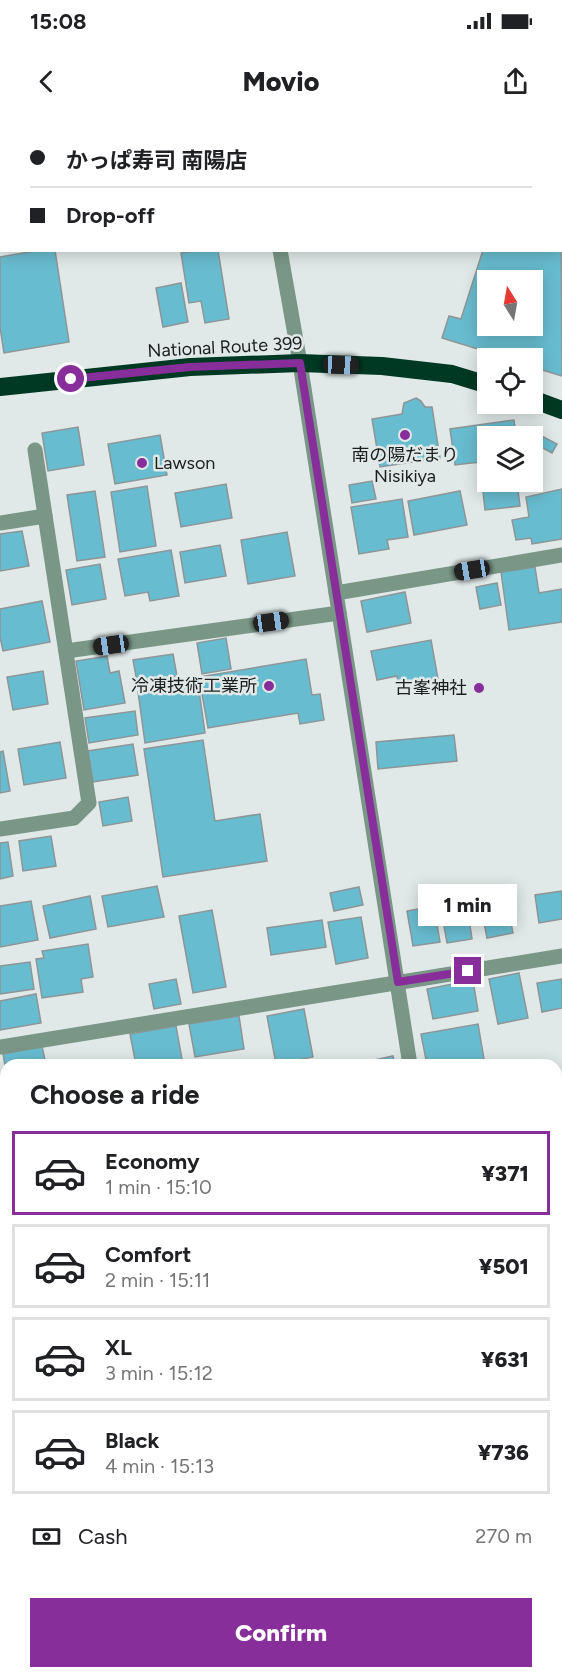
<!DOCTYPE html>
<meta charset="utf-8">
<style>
:root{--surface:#fff;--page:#f6f6f6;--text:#202124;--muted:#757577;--line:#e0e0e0;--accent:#872e9a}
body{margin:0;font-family:Figtree,"Noto Sans JP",sans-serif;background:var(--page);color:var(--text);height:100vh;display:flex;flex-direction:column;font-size:22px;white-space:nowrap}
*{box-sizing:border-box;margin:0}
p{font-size:20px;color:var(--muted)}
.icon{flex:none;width:33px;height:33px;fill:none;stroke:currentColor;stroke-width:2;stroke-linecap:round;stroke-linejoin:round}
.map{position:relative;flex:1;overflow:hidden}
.details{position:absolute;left:0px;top:939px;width:562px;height:620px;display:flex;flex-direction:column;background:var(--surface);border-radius:18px 18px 0 0;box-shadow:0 3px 15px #0003}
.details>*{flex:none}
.top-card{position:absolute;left:0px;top:0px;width:562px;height:132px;box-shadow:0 3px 15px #0003;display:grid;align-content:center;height:132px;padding:0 30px;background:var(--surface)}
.needle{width:39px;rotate:349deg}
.controls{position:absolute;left:477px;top:150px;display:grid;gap:12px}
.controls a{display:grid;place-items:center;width:66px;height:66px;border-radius:0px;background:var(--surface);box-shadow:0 3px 15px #0003;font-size:30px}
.end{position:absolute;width:27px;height:27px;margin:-14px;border:8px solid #872e9a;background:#fff;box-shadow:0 0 0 3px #fff}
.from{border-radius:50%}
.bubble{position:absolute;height:42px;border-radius:0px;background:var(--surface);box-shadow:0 3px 15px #0003;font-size:20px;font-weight:800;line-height:42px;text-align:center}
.car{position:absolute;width:18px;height:36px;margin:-18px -9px;border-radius:8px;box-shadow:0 0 4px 2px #0007;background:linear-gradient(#222 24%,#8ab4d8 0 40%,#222 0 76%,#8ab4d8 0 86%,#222 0)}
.top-card b{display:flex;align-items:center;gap:21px;height:57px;font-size:22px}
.top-card b+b{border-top:2px solid var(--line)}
.top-card i{width:15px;height:15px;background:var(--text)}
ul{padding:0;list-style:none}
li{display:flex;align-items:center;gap:18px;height:84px;margin:0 12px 9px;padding:0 18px;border:3px solid var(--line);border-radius:0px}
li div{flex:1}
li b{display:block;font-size:22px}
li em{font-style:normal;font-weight:800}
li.on{border-color:var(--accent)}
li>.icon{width:54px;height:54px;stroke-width:1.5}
h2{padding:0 30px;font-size:27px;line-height:72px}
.pay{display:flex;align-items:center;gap:15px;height:66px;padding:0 30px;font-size:22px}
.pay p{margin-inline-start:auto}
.action{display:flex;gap:12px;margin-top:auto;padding:12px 30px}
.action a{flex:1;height:69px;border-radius:0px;background:var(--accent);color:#fff;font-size:24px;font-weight:800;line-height:69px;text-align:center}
.status{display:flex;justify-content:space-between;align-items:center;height:42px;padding:0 30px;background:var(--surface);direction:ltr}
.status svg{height:16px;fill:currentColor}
header{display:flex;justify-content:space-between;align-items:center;height:78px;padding:0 30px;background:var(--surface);font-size:27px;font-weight:800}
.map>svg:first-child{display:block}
.building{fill:#68bccf;stroke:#8d9597;stroke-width:1.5;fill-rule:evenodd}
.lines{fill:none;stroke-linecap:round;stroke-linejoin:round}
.minor{stroke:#7a9686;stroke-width:15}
.major{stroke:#1b533a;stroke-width:15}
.highway{stroke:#003923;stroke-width:18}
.route{stroke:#872e9a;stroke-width:8}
.poi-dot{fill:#872e9a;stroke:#e0e9e8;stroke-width:2}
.labels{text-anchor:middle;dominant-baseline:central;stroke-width:5;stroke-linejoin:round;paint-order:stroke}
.street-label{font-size:18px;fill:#1b1e1d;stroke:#e0e9e8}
.poi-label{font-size:18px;fill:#1b1e1d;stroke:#e0e9e8;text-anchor:end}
</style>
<div class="status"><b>15:08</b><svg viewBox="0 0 49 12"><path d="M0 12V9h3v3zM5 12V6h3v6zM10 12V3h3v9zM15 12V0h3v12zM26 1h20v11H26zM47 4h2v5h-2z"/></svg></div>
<header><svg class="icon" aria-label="back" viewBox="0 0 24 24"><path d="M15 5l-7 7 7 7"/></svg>Movio<svg class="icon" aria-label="share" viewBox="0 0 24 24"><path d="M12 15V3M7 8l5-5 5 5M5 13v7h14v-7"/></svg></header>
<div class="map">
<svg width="562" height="1558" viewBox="0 0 562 1558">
<rect width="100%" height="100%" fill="#e0e9e8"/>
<g class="building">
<polygon points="0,0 13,2 2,2 0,35"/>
<path d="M561,104L562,256L532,247V238H507L442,218L449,196L461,199L483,130H561ZM488,160H532V206H488Z"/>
<polygon points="40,130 55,130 69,222 4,233 0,207 0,137"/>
<polygon points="199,130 218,130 229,199 205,203 201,181 189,183 181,133"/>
<polygon points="181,163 188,202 163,207 156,168"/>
<polygon points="416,278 421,281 425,287 432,287 440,338 380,347 372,299 402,294 404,283"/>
<polygon points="514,300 516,316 488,316 488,341 455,345 450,309"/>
<polygon points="78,307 84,345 48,351 42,313"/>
<polygon points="534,312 557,324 552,333 532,322 532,316"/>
<polygon points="160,315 167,355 115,364 108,324"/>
<polygon points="372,361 376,379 352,383 349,365"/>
<polygon points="494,362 517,362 520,386 485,390 482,363"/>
<polygon points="226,364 232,398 181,407 175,373"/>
<polygon points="147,366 156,426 120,432 111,372"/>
<polygon points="562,369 562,419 532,424 531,418 516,420 512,400 529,397 526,377"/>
<polygon points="95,371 105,437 77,441 67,375"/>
<polygon points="460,371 467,405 414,415 408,381"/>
<polygon points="402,379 408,417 387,420 389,429 359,434 351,387"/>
<polygon points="22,411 29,446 0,451 0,414"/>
<polygon points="287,412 295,456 248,464 241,420"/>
<polygon points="220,425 226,456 185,463 180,432"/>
<polygon points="171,430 179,476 150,481 148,472 125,476 118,439"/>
<polygon points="100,444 106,479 72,485 66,450"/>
<polygon points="535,447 539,473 562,469 562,502 509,510 501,452"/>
<polygon points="497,463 501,485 480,489 476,467"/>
<polygon points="405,472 411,503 367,512 361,481"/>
<polygon points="42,481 50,522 3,531 0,517 0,489"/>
<polygon points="226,518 231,549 202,554 197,523"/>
<polygon points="431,520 438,559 399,567 397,556 377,560 371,531"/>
<polygon points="173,534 177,556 137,562 133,540"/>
<polygon points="107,536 110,553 119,551 125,583 84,590 76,541"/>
<polygon points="306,539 312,575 320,574 324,600 300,604 298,593 208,608 199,557"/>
<polygon points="43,551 48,584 13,590 7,557"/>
<polygon points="198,563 205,613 145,623 138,572"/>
<polygon points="135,591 138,615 89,623 85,598"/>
<polygon points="454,615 457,641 378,649 376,622"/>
<polygon points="203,620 215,701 260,694 267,741 163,757 144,629"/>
<polygon points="60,622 66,658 24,665 18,629"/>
<polygon points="133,624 138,655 93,662 88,631"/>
<polygon points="3,631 10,671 0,673 0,632"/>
<polygon points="128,677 132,701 103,706 99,682"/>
<polygon points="51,716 56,746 23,751 19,721"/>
<polygon points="8,722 13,756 0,759 0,723"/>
<polygon points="157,766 164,797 108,807 102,776"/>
<polygon points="359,767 363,785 334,791 330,773"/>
<polygon points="562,771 562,799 539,803 535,775"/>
<polygon points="90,776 96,809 50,818 43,786"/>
<polygon points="506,777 513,813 487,818 480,782"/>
<polygon points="31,781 38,820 0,827 0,786"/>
<polygon points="467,785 472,819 447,823 441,789"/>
<polygon points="434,786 440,822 413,826 407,791"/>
<polygon points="212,790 226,867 193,873 179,796"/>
<polygon points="361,797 368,838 336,844 328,802"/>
<polygon points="322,800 326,827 271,835 267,808"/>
<polygon points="88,824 93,857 81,859 83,872 42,878 36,839 44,838 42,831"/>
<polygon points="30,842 34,869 0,874 0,846"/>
<polygon points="519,853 528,898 498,904 489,859"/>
<polygon points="176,859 181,884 154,889 149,864"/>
<polygon points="562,859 562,888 542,892 537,863"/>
<polygon points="473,860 478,891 433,899 427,869"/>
<polygon points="36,874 41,903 0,910 0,881"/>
<polygon points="304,889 313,937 276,944 267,896"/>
<polygon points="239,896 244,929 195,937 189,904"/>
<polygon points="478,904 485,945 427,945 421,914"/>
<polygon points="176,906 183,945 136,945 130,914"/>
<polygon points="42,926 46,945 6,945 6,950 3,934"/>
<polygon points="393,936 395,945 375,945 374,940"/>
<polygon points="562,1077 562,1095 558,1096 556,1078"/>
<polygon points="0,1086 5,1114 0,1115"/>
<polygon points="561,1183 562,1206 558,1207 561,1224 556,1225 556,1184"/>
<polygon points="0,1216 5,1247 0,1248"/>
<polygon points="562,1276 562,1326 561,1327 556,1316 556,1279"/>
<polygon points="6,1323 6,1358 0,1359 0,1324"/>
<polygon points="562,1384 562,1406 556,1397 556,1387"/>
<polygon points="6,1396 6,1432 1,1433 0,1397"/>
<polygon points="0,1474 6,1485 6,1525 0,1514"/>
<polygon points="562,1509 562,1543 556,1546 556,1512"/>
<polygon points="0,1525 6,1537 6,1551 0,1554"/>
<polygon points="112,1552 137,1552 137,1553 128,1558 115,1558"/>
<polygon points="147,1552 174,1552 177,1558 146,1558 144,1554"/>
<polygon points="260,1552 269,1552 272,1558 251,1558"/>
<polygon points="275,1552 333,1552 324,1558 279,1558"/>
<polygon points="386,1552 425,1552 416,1558 389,1558"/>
<polygon points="501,1552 530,1552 533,1558 492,1558"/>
</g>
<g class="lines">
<g class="minor">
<polyline points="259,0 259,2"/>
<polyline points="561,61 562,61"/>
<polyline points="280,130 300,243 410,945"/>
<polyline points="0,403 45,396"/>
<polyline points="336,473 562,435"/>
<polyline points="66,531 339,493"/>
<polyline points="0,709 74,698 89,683 35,330"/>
<polyline points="0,927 562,836"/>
<polyline points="0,988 6,1023"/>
<polyline points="0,1058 6,1057"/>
<polyline points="556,1451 562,1458"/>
<polyline points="373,1552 376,1558"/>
</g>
<g class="major">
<polyline points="556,1264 562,1261"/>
<polyline points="72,1558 81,1552"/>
</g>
<g class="highway">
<polyline points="0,267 190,247 300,243 382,246 452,254 488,265"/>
<polyline points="532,279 562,290"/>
</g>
</g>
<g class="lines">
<polyline class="route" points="71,259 190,247 300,243 398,862 468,851"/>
</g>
<g class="poi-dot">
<circle cx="405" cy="315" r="6"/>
<circle cx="142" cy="343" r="6"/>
<circle cx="269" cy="566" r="6"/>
<circle cx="479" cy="568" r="6"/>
</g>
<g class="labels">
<g class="street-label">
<text transform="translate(225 227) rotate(-3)">National Route 399</text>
</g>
<g class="poi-label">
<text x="405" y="335" text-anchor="middle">南の陽だまり<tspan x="405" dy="21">Nisikiya</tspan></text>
<text x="154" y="343" text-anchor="start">Lawson</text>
<text x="257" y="566">冷凍技術工業所</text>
<text x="467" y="568">古峯神社</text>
</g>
</g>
</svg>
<div class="controls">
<a><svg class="needle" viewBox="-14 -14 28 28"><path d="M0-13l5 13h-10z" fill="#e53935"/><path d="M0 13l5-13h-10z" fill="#757577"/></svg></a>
<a><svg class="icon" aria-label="locate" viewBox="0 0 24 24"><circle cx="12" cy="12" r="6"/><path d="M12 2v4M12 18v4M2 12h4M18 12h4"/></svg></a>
<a><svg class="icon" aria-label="layers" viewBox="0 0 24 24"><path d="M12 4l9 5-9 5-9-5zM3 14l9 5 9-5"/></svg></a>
</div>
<i class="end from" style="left:71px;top:259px"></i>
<i class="end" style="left:468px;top:851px"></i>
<div class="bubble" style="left:418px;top:764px;width:99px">1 min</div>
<i class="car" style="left:341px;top:245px;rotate:92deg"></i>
<i class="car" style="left:472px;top:450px;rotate:261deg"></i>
<i class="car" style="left:271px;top:502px;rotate:82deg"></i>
<i class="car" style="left:111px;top:525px;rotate:262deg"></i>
<div class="top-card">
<b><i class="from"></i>かっぱ寿司 南陽店</b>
<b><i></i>Drop-off</b>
</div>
<section class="details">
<h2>Choose a ride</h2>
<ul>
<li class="on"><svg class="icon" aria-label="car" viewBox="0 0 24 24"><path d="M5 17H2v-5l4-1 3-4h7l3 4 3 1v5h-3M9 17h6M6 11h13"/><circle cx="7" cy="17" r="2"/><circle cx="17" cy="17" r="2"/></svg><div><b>Economy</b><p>1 min · 15:10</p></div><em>¥371</em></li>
<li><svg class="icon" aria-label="car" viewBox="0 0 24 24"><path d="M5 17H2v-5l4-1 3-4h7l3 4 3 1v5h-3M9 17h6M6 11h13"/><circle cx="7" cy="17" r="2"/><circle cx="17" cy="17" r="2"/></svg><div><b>Comfort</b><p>2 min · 15:11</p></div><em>¥501</em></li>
<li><svg class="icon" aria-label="car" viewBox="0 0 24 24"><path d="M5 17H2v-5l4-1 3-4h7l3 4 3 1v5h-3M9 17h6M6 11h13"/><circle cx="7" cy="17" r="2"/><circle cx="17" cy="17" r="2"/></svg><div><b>XL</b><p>3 min · 15:12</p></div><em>¥631</em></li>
<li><svg class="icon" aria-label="car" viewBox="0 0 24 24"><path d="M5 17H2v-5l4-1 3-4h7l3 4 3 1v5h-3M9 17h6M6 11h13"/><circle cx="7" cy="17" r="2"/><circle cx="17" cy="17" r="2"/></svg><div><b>Black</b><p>4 min · 15:13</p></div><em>¥736</em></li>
</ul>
<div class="pay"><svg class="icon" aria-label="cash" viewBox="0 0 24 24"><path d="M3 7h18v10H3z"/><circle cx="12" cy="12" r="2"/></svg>Cash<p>270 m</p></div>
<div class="action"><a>Confirm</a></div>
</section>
</div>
